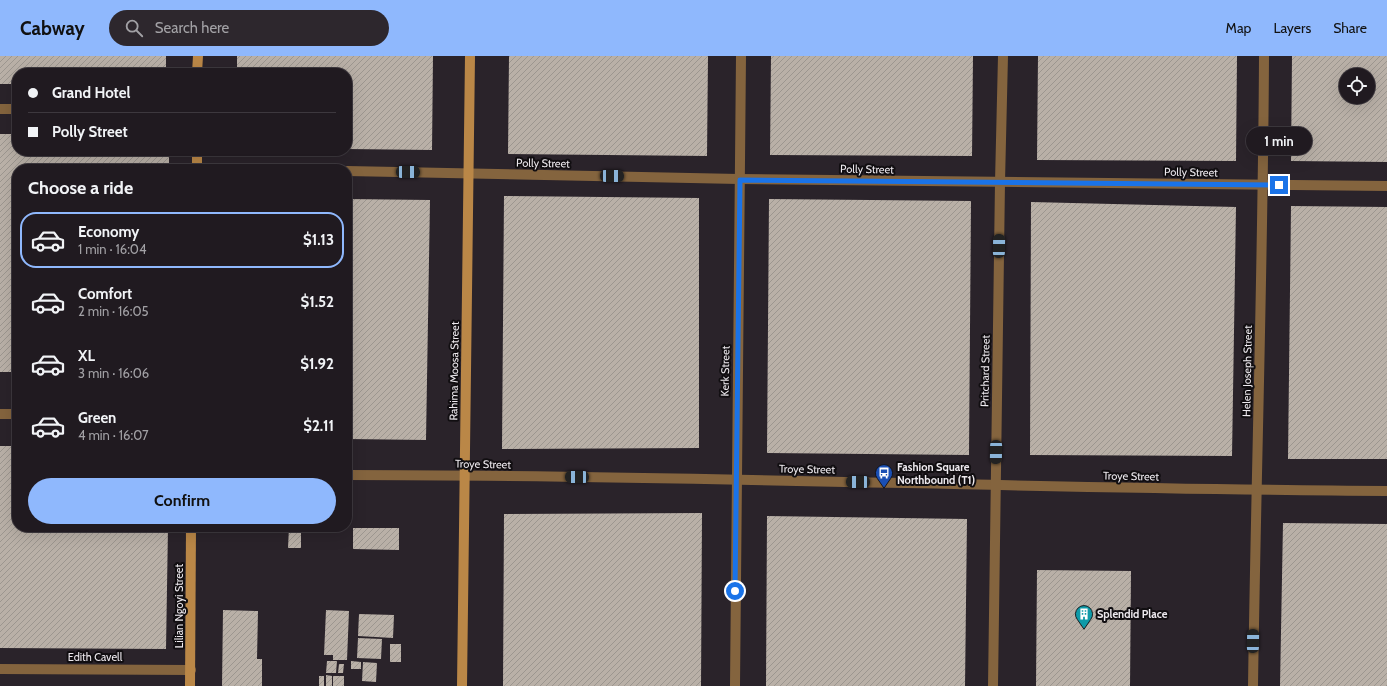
<!DOCTYPE html>
<meta charset="utf-8">
<style>
:root{--surface:#201a20;--page:#2d272d;--text:#f1f3f6;--muted:#a2a1a5;--line:#3d383e;--accent:#8fb8fd}
body{margin:0;font-family:Cabin,sans-serif;background:var(--page);color:var(--text);height:100vh;display:flex;flex-direction:column;font-size:15px;white-space:nowrap}
*{box-sizing:border-box;margin:0}
p{font-size:13px;color:var(--muted)}
.icon{flex:none;width:22px;height:22px;fill:none;stroke:currentColor;stroke-width:2;stroke-linecap:round;stroke-linejoin:round}
.map{position:relative;flex:1;overflow:hidden}
.details{position:absolute;left:12px;top:108px;width:340px;height:368px;display:flex;flex-direction:column;background:var(--surface);border-radius:16px;box-shadow:0 4px 16px #0002,0 0 0 1px var(--line)}
.details>*{flex:none}
.hud{position:absolute;left:12px;top:12px;width:340px;height:88px;border-radius:16px;box-shadow:0 4px 16px #0002,0 0 0 1px var(--line);display:grid;align-content:center;height:88px;padding:0 16px;background:var(--surface)}
.controls{position:absolute;left:1339px;top:12px;display:grid;gap:8px}
.controls a{display:grid;place-items:center;width:36px;height:36px;border-radius:50%;background:var(--surface);box-shadow:0 4px 16px #0002,0 0 0 1px var(--line);font-size:20px}
.end{position:absolute;width:18px;height:18px;margin:-9px;border:5px solid #1a73e8;background:#fff;box-shadow:0 0 0 2px #fff}
.from{border-radius:50%}
.bubble{position:absolute;height:28px;border-radius:14px;background:var(--surface);box-shadow:0 4px 16px #0002,0 0 0 1px var(--line);font-size:13px;font-weight:700;line-height:28px;text-align:center}
.car{position:absolute;width:12px;height:24px;margin:-12px -6px;border-radius:5px;box-shadow:0 0 3px 1px #0007;background:linear-gradient(#222 24%,#8ab4d8 0 40%,#222 0 76%,#8ab4d8 0 86%,#222 0)}
.hud b{display:flex;align-items:center;gap:14px;height:38px;font-size:15px}
.hud b+b{border-top:1px solid var(--line)}
.hud i{width:10px;height:10px;background:var(--text)}
ul{padding:0;list-style:none}
li{display:flex;align-items:center;gap:12px;height:56px;margin:0 8px 6px;padding:0 8px;border:2px solid transparent;border-radius:16px}
li div{flex:1}
li b{display:block;font-size:15px}
li em{font-style:normal;font-weight:700}
li.current{border-color:var(--accent)}
li>.icon{width:36px;height:36px;stroke-width:1.5}
h2{padding:0 16px;font-size:18px;line-height:48px}
.action{display:flex;gap:8px;margin-top:auto;padding:8px 16px}
.action a{flex:1;height:46px;border-radius:24px;background:var(--accent);color:#111;font-size:16px;font-weight:700;line-height:46px;text-align:center}
header{display:flex;align-items:center;gap:24px;box-sizing:border-box;height:56px;padding:0 20px;background:var(--accent);color:#111}
header strong{font-size:19px}
nav{display:flex;gap:22px;margin-inline-start:auto;font-size:14px}
.search{width:280px;height:36px;background:var(--page);display:flex;align-items:center;gap:10px;box-sizing:border-box;padding:0 14px;border-radius:22px;color:var(--muted);font-size:15px}
.map>svg:first-child{display:block}
.building{fill:url(#building-hatch);fill-rule:evenodd}
.lines{fill:none;stroke-linecap:round;stroke-linejoin:round}
.street{stroke:#84643e;stroke-width:10}
.secondary{stroke:#ba8747;stroke-width:10}
.route{stroke:#1a73e8;stroke-width:5}
.labels{text-anchor:middle;dominant-baseline:central;stroke-width:4;stroke-linejoin:round;paint-order:stroke}
.street-label{font-size:11px;fill:#ede9ee;stroke:#110e11}
.poi-label{font-size:11px;font-weight:bold;fill:#ede9ee;stroke:#110e11;text-anchor:start}
</style>
<header>
<strong>Cabway</strong>
<div class="search"><svg class="icon" aria-label="search" viewBox="0 0 24 24"><circle cx="10" cy="10" r="6"/><path d="M15 15l6 6"/></svg>Search here</div>
<nav><a>Map</a><a>Layers</a><a>Share</a></nav>
</header>
<div class="map">
<svg width="1387" height="630" viewBox="0 0 1387 630">
<defs>
<pattern id="building-hatch" width="6" height="6" patternUnits="userSpaceOnUse"><rect width="6" height="6" fill="#b9b0a7"/><path d="M-1 1l2-2M0 6l6-6M5 7l2-2" fill="none" stroke="#9c968f"/></pattern>
</defs>
<rect width="100%" height="100%" fill="#2a232a"/>
<g class="building">
<polygon points="0,0 166,0 166,17 17,17 17,28 0,28"/>
<polygon points="237,0 433,0 432,94 347,93 347,17 237,17"/>
<polygon points="509,0 708,0 707,100 508,98"/>
<polygon points="771,0 973,0 972,100 770,99"/>
<polygon points="1038,0 1237,0 1236,105 1037,104"/>
<path d="M1292,0H1387V106L1291,105ZM1346,19H1368V41H1346Z"/>
<polygon points="0,78 17,78 17,95 169,95 169,113 17,113 17,316 0,316"/>
<polygon points="504,140 699,142 699,392 502,393"/>
<polygon points="347,143 430,144 426,384 347,383"/>
<polygon points="769,143 971,145 969,399 767,397"/>
<polygon points="1031,146 1236,151 1232,400 1030,399"/>
<polygon points="1291,150 1387,151 1387,403 1288,403"/>
<polygon points="0,390 17,390 17,471 168,471 166,593 0,592"/>
<polygon points="702,457 701,630 503,630 504,458"/>
<polygon points="767,460 967,463 965,630 766,630"/>
<polygon points="1283,467 1387,468 1387,630 1280,630"/>
<polygon points="289,471 301,471 301,492 288,492"/>
<polygon points="353,472 399,472 399,494 353,493"/>
<polygon points="1037,514 1131,515 1130,630 1036,630"/>
<polygon points="223,554 258,555 257,603 262,603 262,630 222,630"/>
<polygon points="326,554 349,555 347,604 333,604 333,599 324,599"/>
<polygon points="359,558 394,559 393,582 358,580"/>
<polygon points="358,582 382,583 381,603 357,602"/>
<rect x="390" y="588" width="11" height="18"/>
<polygon points="327,605 337,605 336,617 326,617"/>
<polygon points="351,605 361,606 361,613 351,613"/>
<polygon points="363,606 377,607 376,626 362,625"/>
<polygon points="339,608 344,608 343,617 338,617"/>
<polygon points="326,619 332,620 332,630 326,630"/>
<rect x="319" y="620" width="5" height="10"/>
<rect x="333" y="620" width="11" height="10"/>
</g>
<g class="lines">
<g class="street">
<polyline points="0,53 17,53"/>
<polyline points="197,113 212,113"/>
<polyline points="347,115 739,123 1387,130"/>
<polyline points="0,358 17,358"/>
<path d="M347,419C694,419 1040,433 1387,435"/>
<polyline points="0,613 191,614"/>
<polyline points="735,630 741,0"/>
<polyline points="993,630 1000,126 1003,0"/>
<path d="M1253,630C1256,420 1263,210 1264,0"/>
</g>
<g class="secondary">
<polyline points="197,17 198,0"/>
<polyline points="197,95 197,113"/>
<polyline points="190,630 191,471"/>
<polyline points="462,630 470,0"/>
</g>
</g>
<g class="lines">
<polyline class="route" points="735,535 740,124 1279,129"/>
</g>
<defs>
<g id="bus-pin" transform="scale(0.9)"><path d="M0 17L-7.5 6A9.5 9.5 0 1 1 7.5 6Z" fill="#1a4fb4" stroke="#110e11"/><path d="M-5-6H5V4H4V6H2V4H-2V6H-4V4H-5ZM-3.5-4V0h7V-4ZM-3.5 1.2v1.5H-2V1.2ZM2 1.2v1.5H3.5V1.2Z" fill="#fff"/></g>
<g id="building-pin" transform="scale(0.9)"><path d="M0 17L-7.5 6A9.5 9.5 0 1 1 7.5 6Z" fill="#0f9aa8" stroke="#110e11"/><path d="M-4-6H4V6H1V3H-1V6H-4ZM-2.5-4.3h1.7v1.8h-1.7ZM.8-4.3h1.7v1.8H.8ZM-2.5-1h1.7V.8h-1.7ZM.8-1h1.7V.8H.8Z" fill="#fff"/></g>
</defs>
<g fill-rule="evenodd">
<use href="#bus-pin" x="884" y="417"/>
<use href="#building-pin" x="1084" y="558"/>
</g>
<g class="labels">
<g class="street-label">
<text transform="translate(543 107) rotate(1)">Polly Street</text>
<text transform="translate(867 113) rotate(1)">Polly Street</text>
<text transform="translate(1191 116) rotate(1)">Polly Street</text>
<text transform="translate(454 315) rotate(-89)">Rahima Moosa Street</text>
<text transform="translate(725 315) rotate(-89)">Kerk Street</text>
<text transform="translate(985 315) rotate(-89)">Pritchard Street</text>
<text transform="translate(1247 315) rotate(-89)">Helen Joseph Street</text>
<text transform="translate(483 408) rotate(1)">Troye Street</text>
<text transform="translate(807 413) rotate(1)">Troye Street</text>
<text transform="translate(1131 420) rotate(1)">Troye Street</text>
<text transform="translate(179 550) rotate(-90)">Lilian Ngoyi Street</text>
<text x="95" y="601">Edith Cavell</text>
</g>
<g class="poi-label">
<text x="897" y="411">Fashion Square<tspan x="897" dy="13">Northbound (T1)</tspan></text>
<text x="1097" y="558">Splendid Place</text>
</g>
</g>
</svg>
<div class="controls">
<a><svg class="icon" aria-label="locate" viewBox="0 0 24 24"><circle cx="12" cy="12" r="6"/><path d="M12 2v4M12 18v4M2 12h4M18 12h4"/></svg></a>
</div>
<i class="end from" style="left:735px;top:535px"></i>
<i class="end" style="left:1279px;top:129px"></i>
<div class="bubble" style="left:1246px;top:71px;width:66px">1 min</div>
<i class="car" style="left:408px;top:116px;rotate:91deg"></i>
<i class="car" style="left:612px;top:120px;rotate:91deg"></i>
<i class="car" style="left:999px;top:190px;rotate:1deg"></i>
<i class="car" style="left:996px;top:396px;rotate:181deg"></i>
<i class="car" style="left:577px;top:421px;rotate:271deg"></i>
<i class="car" style="left:858px;top:426px;rotate:271deg"></i>
<i class="car" style="left:1253px;top:585px;rotate:1deg"></i>
<div class="hud">
<b><i class="from"></i>Grand Hotel</b>
<b><i></i>Polly Street</b>
</div>
<section class="details">
<h2>Choose a ride</h2>
<ul>
<li class="current"><svg class="icon" aria-label="car" viewBox="0 0 24 24"><path d="M5 17H2v-5l4-1 3-4h7l3 4 3 1v5h-3M9 17h6M6 11h13"/><circle cx="7" cy="17" r="2"/><circle cx="17" cy="17" r="2"/></svg><div><b>Economy</b><p>1 min · 16:04</p></div><em>$1.13</em></li>
<li><svg class="icon" aria-label="car" viewBox="0 0 24 24"><path d="M5 17H2v-5l4-1 3-4h7l3 4 3 1v5h-3M9 17h6M6 11h13"/><circle cx="7" cy="17" r="2"/><circle cx="17" cy="17" r="2"/></svg><div><b>Comfort</b><p>2 min · 16:05</p></div><em>$1.52</em></li>
<li><svg class="icon" aria-label="car" viewBox="0 0 24 24"><path d="M5 17H2v-5l4-1 3-4h7l3 4 3 1v5h-3M9 17h6M6 11h13"/><circle cx="7" cy="17" r="2"/><circle cx="17" cy="17" r="2"/></svg><div><b>XL</b><p>3 min · 16:06</p></div><em>$1.92</em></li>
<li><svg class="icon" aria-label="car" viewBox="0 0 24 24"><path d="M5 17H2v-5l4-1 3-4h7l3 4 3 1v5h-3M9 17h6M6 11h13"/><circle cx="7" cy="17" r="2"/><circle cx="17" cy="17" r="2"/></svg><div><b>Green</b><p>4 min · 16:07</p></div><em>$2.11</em></li>
</ul>
<div class="action"><a>Confirm</a></div>
</section>
</div>
